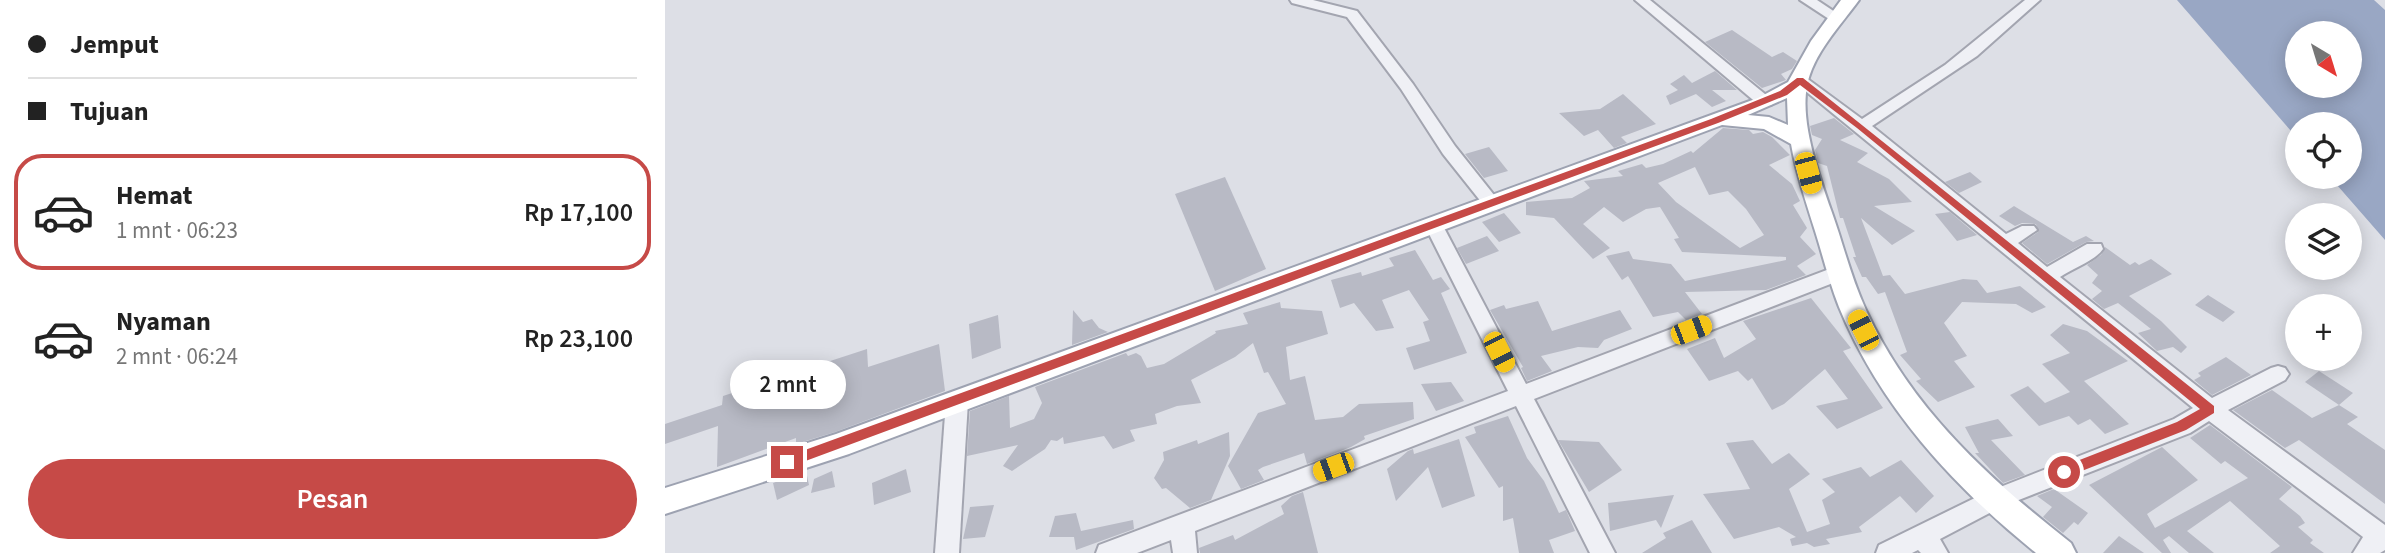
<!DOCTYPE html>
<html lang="id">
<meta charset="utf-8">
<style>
:root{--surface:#fff;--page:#f2f2f2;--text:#222;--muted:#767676;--line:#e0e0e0;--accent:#c64a47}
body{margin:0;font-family:"Source Sans 3",sans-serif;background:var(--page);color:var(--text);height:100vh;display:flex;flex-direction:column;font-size:26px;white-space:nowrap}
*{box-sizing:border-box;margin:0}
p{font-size:23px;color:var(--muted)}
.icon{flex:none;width:38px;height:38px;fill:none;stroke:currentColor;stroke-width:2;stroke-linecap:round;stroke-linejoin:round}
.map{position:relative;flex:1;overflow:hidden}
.panel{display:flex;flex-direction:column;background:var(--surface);width:665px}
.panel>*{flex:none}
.banner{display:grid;align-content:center;height:154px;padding:0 28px;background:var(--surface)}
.needle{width:46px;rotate:142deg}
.tools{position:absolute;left:1620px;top:21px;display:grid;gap:14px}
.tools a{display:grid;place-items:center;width:77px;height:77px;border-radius:50%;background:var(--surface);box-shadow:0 4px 18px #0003;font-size:35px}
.end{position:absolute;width:32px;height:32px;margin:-16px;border:9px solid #c64a47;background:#fff;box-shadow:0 0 0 4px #fff}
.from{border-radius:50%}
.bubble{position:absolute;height:49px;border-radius:24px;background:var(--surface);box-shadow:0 4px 18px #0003;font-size:23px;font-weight:600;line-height:49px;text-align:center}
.car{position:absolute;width:21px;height:42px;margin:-21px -10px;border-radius:9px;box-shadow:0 0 5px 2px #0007;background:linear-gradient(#f5c518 24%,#345 0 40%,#f5c518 0 76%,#345 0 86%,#f5c518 0)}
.banner b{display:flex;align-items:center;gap:24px;height:66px;font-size:26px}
.banner b+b{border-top:2px solid var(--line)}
.banner i{width:18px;height:18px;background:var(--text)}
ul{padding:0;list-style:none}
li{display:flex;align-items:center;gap:21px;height:116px;margin:0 14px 10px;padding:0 14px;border:4px solid transparent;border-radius:28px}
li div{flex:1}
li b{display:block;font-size:26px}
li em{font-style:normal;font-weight:600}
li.selected{border-color:var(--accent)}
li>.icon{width:63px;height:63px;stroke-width:1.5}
.cta{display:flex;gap:14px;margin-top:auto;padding:14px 28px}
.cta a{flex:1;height:80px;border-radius:42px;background:var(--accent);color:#fff;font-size:28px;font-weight:600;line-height:80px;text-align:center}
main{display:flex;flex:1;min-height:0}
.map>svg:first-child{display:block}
.water{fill:#99a7c4;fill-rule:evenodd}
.building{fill:#b8bac5;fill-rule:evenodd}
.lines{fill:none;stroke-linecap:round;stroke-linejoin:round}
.minor-casing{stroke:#a3a5b0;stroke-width:4}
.major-casing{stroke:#9da2b1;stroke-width:4}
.minor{fill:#eff0f5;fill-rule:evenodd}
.major{fill:#fff;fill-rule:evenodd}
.route{fill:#c64a47}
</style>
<main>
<section class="panel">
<div class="banner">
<b><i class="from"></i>Jemput</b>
<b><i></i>Tujuan</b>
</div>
<ul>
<li class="selected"><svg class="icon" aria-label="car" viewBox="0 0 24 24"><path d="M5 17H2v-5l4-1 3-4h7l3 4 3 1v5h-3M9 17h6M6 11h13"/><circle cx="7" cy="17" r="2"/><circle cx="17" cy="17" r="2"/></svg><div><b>Hemat</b><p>1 mnt · 06:23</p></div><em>Rp 17,100</em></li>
<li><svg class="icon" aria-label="car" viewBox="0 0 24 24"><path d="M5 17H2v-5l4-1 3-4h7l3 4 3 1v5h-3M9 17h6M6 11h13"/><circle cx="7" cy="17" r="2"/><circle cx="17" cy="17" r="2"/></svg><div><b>Nyaman</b><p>2 mnt · 06:24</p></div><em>Rp 23,100</em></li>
</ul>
<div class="cta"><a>Pesan</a></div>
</section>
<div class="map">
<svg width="1720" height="553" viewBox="0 0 1720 553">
<rect width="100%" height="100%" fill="#dddfe6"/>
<path class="water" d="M1512,0H1709L1720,10V240L1665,177H1685V124H1633V139ZM1633,33H1685V86H1633Z"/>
<g class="building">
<polygon points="1067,30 1107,57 1118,52 1132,61 1127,69 1116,74 1121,80 1097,88 1040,42"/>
<polygon points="1050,71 1072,90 1047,90 1061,101 1047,107 1031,94 1005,105 1001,96 1013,90 1005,84 1019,75 1027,83"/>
<polygon points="958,94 991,124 956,137 962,143 949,148 933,130 919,136 894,113 935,109"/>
<polygon points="1169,118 1189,134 1175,140 1203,153 1192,162 1224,179 1247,202 1209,206 1250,231 1227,245 1196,218 1218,276 1225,275 1240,294 1298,279 1312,280 1322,293 1355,286 1381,307 1367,313 1351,304 1297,302 1279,323 1302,356 1289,361 1310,387 1273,402 1251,381 1256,379 1235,355 1242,352 1220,292 1213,294 1201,277 1197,277 1188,257 1191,257 1178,218 1175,218 1162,166 1153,163 1150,150 1157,139 1147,135 1145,126"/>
<path d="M1058,128L1084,130L1088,134L1098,132L1107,137L1125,155L1104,165L1127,184L1135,201L1128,205L1142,228L1135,237L1151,254L1132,266L1141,275L1101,290L1020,292L1037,314L1021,320L1013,312L988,317L963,276L957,280L941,256L964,251L968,259L1006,264L1020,281L1121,260V257L1017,252L1009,239L1014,238L995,207L981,209L958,222L939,207L918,224L945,248L928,259L889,218L861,215V202L907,198L925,188L919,181L958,176L953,171L977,164L981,168L998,164L1026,151L1028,153ZM1030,167L1044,195L1063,191L1081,209L1099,235L1075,248L1011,202L993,183Z"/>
<polygon points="824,147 843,171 819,178 800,154"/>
<polygon points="1305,172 1317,182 1294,193 1280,182"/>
<polygon points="560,177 601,269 550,291 510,194"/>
<polygon points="1349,206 1408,242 1421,236 1429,241 1421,242 1382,264 1357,243 1373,232 1371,224 1357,223 1350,226 1334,216"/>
<polygon points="1285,212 1312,235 1292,241 1270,214"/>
<polygon points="839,213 856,233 834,242 817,222"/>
<polygon points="822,236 834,251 801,264 792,248"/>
<polygon points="1440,247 1465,265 1470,262 1474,265 1486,259 1507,274 1464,296 1496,321 1522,347 1516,353 1508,347 1492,351 1473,333 1486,329 1453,303 1439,309 1427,299 1437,291 1427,283 1433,275 1422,265 1436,255"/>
<polygon points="750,250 768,280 776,277 785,289 776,293 802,353 749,370 741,348 765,341 758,322 764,320 744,290 717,300 729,328 711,331 689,303 675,308 666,280 696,272 697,276 729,266 724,258"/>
<polygon points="1543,295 1570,312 1558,322 1530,305"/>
<polygon points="1146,298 1186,348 1178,351 1218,408 1172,429 1151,406 1183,399 1160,369 1119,404 1107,410 1087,378 1083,381 1073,371 1044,381 1022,349 1050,338 1059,358 1091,339 1078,321"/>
<polygon points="873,301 887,331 955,310 967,329 939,340 933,348 913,347 876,356 887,371 862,381 856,368 858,367 825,310 839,305 841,309"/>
<polygon points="615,302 616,308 657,311 663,334 621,347 625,380 640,376 650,420 678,417 694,404 748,402 749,419 699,436 700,439 686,447 642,464 639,453 598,467 593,470 599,480 576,489 563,466 593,413 621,404 603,372 599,373 588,343 570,357 526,380 536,403 512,406 490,414 492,424 465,430 470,441 448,449 439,436 399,444 398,437 392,441 386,440 380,449 347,471 338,466 353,445 302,456 305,411 344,396 345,428 369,419 377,403 370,387 461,353 463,356 471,353 476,356 482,368 499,364 551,333 550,331 583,324 578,313"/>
<polygon points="408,310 418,322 427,319 434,328 443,332 407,345"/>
<polygon points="333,315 336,348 307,359 304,324"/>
<polygon points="1398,324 1422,331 1463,361 1419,381 1464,424 1440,434 1425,419 1413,425 1404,416 1374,426 1345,395 1363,386 1380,403 1405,392 1377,364 1405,353 1385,335"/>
<polygon points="274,344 280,391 170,432 131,444 131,438 52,467 53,426 0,444 0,424 57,405 58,396 202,349 203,367"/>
<polygon points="1561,357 1586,375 1547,395 1529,380 1536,376 1533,373"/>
<polygon points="1654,371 1688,393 1674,405 1640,382"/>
<polygon points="786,382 799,401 771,411 756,384"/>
<polygon points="1607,390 1647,418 1674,405 1693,417 1682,424 1720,450 1720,504 1634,440 1620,448 1568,410"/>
<polygon points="843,416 862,458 879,481 894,513 901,510 910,531 884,540 889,553 854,553 848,518 838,521 838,486 834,488 800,437 811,433 809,427"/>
<polygon points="1333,419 1348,436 1326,440 1360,475 1338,483 1310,453 1314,453 1300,427"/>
<polygon points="1545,425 1627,487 1614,499 1635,516 1640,523 1633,527 1648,540 1645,543 1659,553 1605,553 1615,546 1565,501 1522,531 1549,553 1524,553 1504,536 1498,540 1506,553 1497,553 1424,485 1497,447 1533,480 1482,514 1490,528 1583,478 1560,461 1556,464 1525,438"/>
<polygon points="564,432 565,456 546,500 525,508 501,488 497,489 489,478 499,460 498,452 532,440 533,444"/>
<polygon points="794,439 810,496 777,508 763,467 731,501 722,469 743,451 748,449 749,454"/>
<polygon points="893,440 934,442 957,470 924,492"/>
<polygon points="1088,440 1107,464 1124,453 1145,474 1124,489 1142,532 1165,524 1157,500 1170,492 1157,479 1196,467 1205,477 1236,460 1269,496 1251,513 1235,496 1194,527 1197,532 1161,539 1165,544 1149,547 1142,543 1127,546 1125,539 1131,537 1114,527 1069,539 1038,494 1085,489 1061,443"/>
<polygon points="241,469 246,492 209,505 207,483"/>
<polygon points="141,471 144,485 112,500 108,483"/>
<polygon points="167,471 170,487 146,493 149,479"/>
<polygon points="1389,489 1423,513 1413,525 1409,522 1398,533 1378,517 1387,507 1372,496"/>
<polygon points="638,492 653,553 535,553 534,548 568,535 570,540 619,514 616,506 627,496"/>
<polygon points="1009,495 996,528 991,520 945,531 943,503"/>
<polygon points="329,505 320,537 298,539 305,507"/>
<polygon points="411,513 416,531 468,520 469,529 411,550 409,537 384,537 390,516"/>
<polygon points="1027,520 1047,553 977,553 1001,538 998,533"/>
<polygon points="1454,536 1479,553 1438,553"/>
</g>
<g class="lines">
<g class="minor-casing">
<g id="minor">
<polygon points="625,0 648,0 692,11 748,84 790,146 833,200 836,204 833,208 821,208 778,154 736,89 682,17 627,3"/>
<polygon points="970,0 985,0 1106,99 1108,102 1106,105 1094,105"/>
<polygon points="1135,0 1152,0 1179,18 1172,22 1167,21"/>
<path d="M1360,0H1375L1312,56L1207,126L1341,234L1357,226H1369L1372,230L1353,243L1382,267L1422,244H1436L1438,249C1430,261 1408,268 1395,277L1547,398L1606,368L1613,366L1620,368L1624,374L1620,380L1563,410L1720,525V550L1715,553H1688L1698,537L1544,421L1525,433L1336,507L1275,539L1283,553H1256L1253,550L1247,553H1211L1214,545L1320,493L1509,419L1528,408L1127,80L1135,75L1140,77L1197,119L1280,65Z"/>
<polygon points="768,218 774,220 777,224 861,384 1167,268 1181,268 1184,273 1181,278 869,399 950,553 925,553 851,406 530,531 532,553 508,553 506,540 472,553 431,553 434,545 843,391 759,224 762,220"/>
<polygon points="292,392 300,395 303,401 294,553 270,553 281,401 284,395"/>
</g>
</g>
<g class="major-casing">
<path id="major" d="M1176,0H1194C1176,25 1147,55 1142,86C1135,123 1154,175 1166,210C1178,243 1186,278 1201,310C1246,408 1323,478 1406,543L1411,553H1371C1288,486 1215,407 1174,307C1164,282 1158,256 1150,231C1141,202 1131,173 1126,144L1099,129L1057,125L184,454L0,514V488L171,434L1093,98L1123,82L1146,41ZM1122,98L1123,125L1104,117L1083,115Z"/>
</g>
<use href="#minor" class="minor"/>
<use href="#major" class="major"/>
</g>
<polygon class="route" points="1132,78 1138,78 1549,406 1549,413 1521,430 1404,476 1394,476 1394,468 1512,422 1535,409 1192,128 1135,85 1122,95 1053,123 127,466 122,468 116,462 118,458 1046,119 1115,91"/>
</svg>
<div class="tools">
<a><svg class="needle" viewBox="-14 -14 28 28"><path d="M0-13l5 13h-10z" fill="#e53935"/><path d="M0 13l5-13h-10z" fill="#767676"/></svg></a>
<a><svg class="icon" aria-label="locate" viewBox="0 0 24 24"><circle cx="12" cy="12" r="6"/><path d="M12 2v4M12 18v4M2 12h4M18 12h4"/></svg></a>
<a><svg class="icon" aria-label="layers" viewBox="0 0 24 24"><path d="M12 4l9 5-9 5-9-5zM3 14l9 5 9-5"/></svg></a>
<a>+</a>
</div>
<i class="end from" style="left:1399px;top:472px"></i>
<i class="end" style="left:122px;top:462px"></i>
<div class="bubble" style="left:65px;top:360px;width:116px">2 mnt</div>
<i class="car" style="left:1143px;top:173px;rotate:165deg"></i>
<i class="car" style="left:1026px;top:330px;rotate:69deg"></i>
<i class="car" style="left:1198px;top:330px;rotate:333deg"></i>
<i class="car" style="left:834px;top:352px;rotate:153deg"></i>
<i class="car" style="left:668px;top:467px;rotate:250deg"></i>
</div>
</main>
